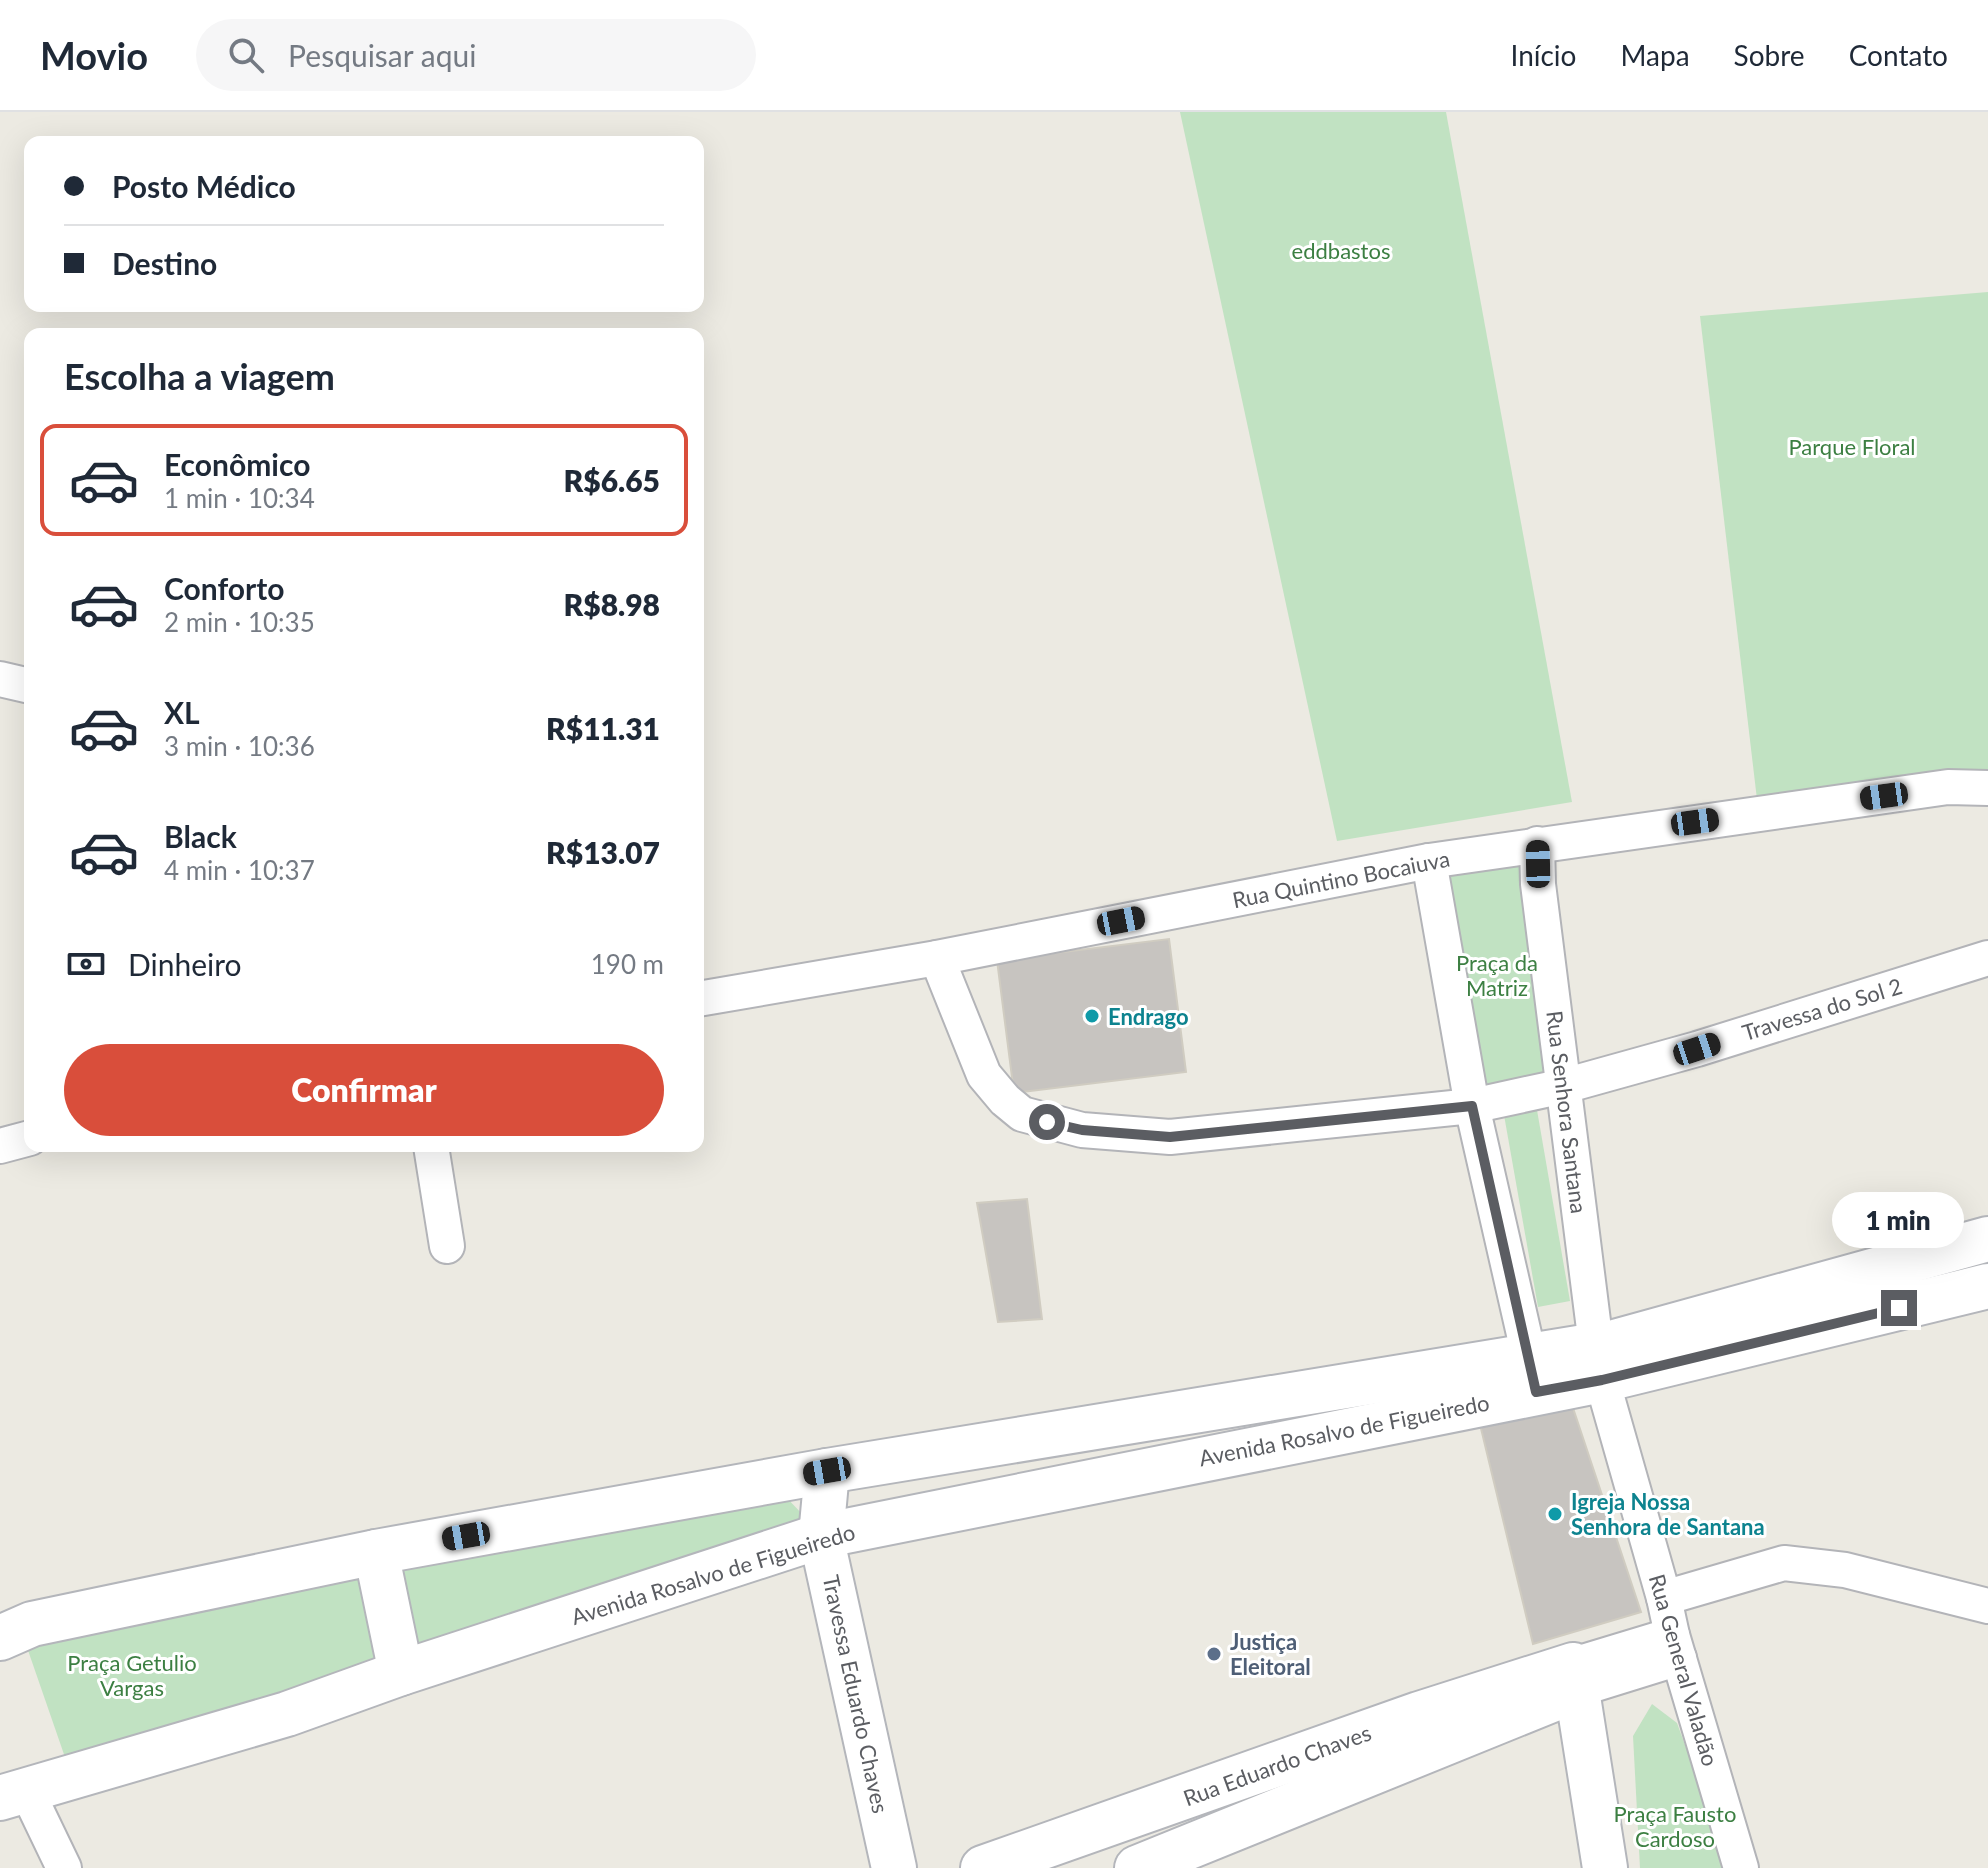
<!DOCTYPE html>
<html lang="pt">
<meta charset="utf-8">
<style>
:root{--surface:#fff;--page:#f6f6f7;--text:#1f2937;--muted:#747a83;--line:#e0e1e3;--accent:#d94e3b}
body{margin:0;font-family:Lato,sans-serif;background:var(--page);color:var(--text);height:100vh;display:flex;flex-direction:column;font-size:30px;white-space:nowrap}
*{box-sizing:border-box;margin:0}
p{font-size:26px;color:var(--muted)}
.icon{flex:none;width:44px;height:44px;fill:none;stroke:currentColor;stroke-width:2;stroke-linecap:round;stroke-linejoin:round}
.map{position:relative;flex:1;overflow:hidden}
.drawer{position:absolute;left:24px;top:216px;width:680px;height:824px;display:flex;flex-direction:column;background:var(--surface);border-radius:16px;box-shadow:0 8px 32px #0002}
.drawer>*{flex:none}
.hud{position:absolute;left:24px;top:24px;width:680px;height:176px;border-radius:16px;box-shadow:0 8px 32px #0002;display:grid;align-content:center;height:176px;padding:0 40px;background:var(--surface)}
.end{position:absolute;width:36px;height:36px;margin:-18px;border:10px solid #5b5d62;background:#fff;box-shadow:0 0 0 4px #fff}
.from{border-radius:50%}
.bubble{position:absolute;height:56px;border-radius:28px;background:var(--surface);box-shadow:0 8px 32px #0002;font-size:26px;font-weight:800;line-height:56px;text-align:center}
.car{position:absolute;width:24px;height:48px;margin:-24px -12px;border-radius:10px;box-shadow:0 0 6px 2px #0007;background:linear-gradient(#222 24%,#8ab4d8 0 40%,#222 0 76%,#8ab4d8 0 86%,#222 0)}
.hud b{display:flex;align-items:center;gap:28px;height:76px;font-size:30px}
.hud b+b{border-top:2px solid var(--line)}
.hud i{width:20px;height:20px;background:var(--text)}
ul{padding:0;list-style:none}
li{display:flex;align-items:center;gap:24px;height:112px;margin:0 16px 12px;padding:0 24px;border:4px solid transparent;border-radius:16px}
li div{flex:1}
li b{display:block;font-size:30px}
li em{font-style:normal;font-weight:800}
li.on{border-color:var(--accent)}
li>.icon{width:72px;height:72px;stroke-width:1.5}
h2{padding:0 40px;font-size:36px;line-height:96px}
.pay{display:flex;align-items:center;gap:20px;height:88px;padding:0 40px;font-size:30px}
.pay p{margin-inline-start:auto}
.action{display:flex;gap:16px;margin-top:auto;padding:16px 40px}
.action a{flex:1;height:92px;border-radius:48px;background:var(--accent);color:#fff;font-size:32px;font-weight:800;line-height:92px;text-align:center}
header{display:flex;align-items:center;gap:48px;box-sizing:border-box;height:112px;padding:0 40px;background:var(--surface);border-bottom:2px solid var(--line)}
header strong{font-size:38px}
nav{display:flex;gap:44px;margin-inline-start:auto;font-size:28px}
.search{width:560px;height:72px;background:var(--page);display:flex;align-items:center;gap:20px;box-sizing:border-box;padding:0 28px;border-radius:44px;color:var(--muted);font-size:30px}
.map>svg:first-child{display:block}
.green{fill:#c1e2c2}
.building{fill:#c7c4c0;stroke:#d0ccc1;stroke-width:2}
.lines{fill:none;stroke-linecap:round;stroke-linejoin:round}
.street-casing{stroke:#b3b4b8;stroke-width:38}
.secondary-casing{stroke:#b4b6bb;stroke-width:48}
.street{stroke:#fff;stroke-width:34}
.secondary{stroke:#fff;stroke-width:44}
.route{stroke:#5b5d62;stroke-width:10}
.culture-dot{fill:#0f9aa8;stroke:#fff;stroke-width:3}
.service-dot{fill:#5c6f8a;stroke:#fff;stroke-width:3}
.labels{text-anchor:middle;dominant-baseline:central;stroke-width:6;stroke-linejoin:round;paint-order:stroke}
.park-label{font-size:22px;fill:#3c7f42;stroke:#fff}
.street-label{font-size:22px;fill:#5b5d62;stroke:#fff}
.culture-label{font-size:22px;font-weight:bold;fill:#0d838f;stroke:#fff;text-anchor:start}
.service-label{font-size:22px;font-weight:bold;fill:#4e5e75;stroke:#fff;text-anchor:start}
</style>
<header>
<strong>Movio</strong>
<div class="search"><svg class="icon" aria-label="search" viewBox="0 0 24 24"><circle cx="10" cy="10" r="6"/><path d="M15 15l6 6"/></svg>Pesquisar aqui</div>
<nav><a>Início</a><a>Mapa</a><a>Sobre</a><a>Contato</a></nav>
</header>
<div class="map">
<svg width="1988" height="1756" viewBox="0 0 1988 1756">
<rect width="100%" height="100%" fill="#eceae2"/>
<g class="green">
<polygon points="1180,0 1446,0 1572,690 1337,729"/>
<polygon points="1988,180 1988,680 1758,696 1700,204"/>
<polygon points="1518,748 1548,968 1477,977 1446,757"/>
<polygon points="1537,998 1570,1189 1538,1195 1504,1003"/>
<polygon points="783,1382 806,1406 406,1549 381,1432"/>
<polygon points="371,1428 396,1560 76,1677 13,1495"/>
<polygon points="1652,1592 1677,1611 1730,1756 1640,1756 1633,1624"/>
</g>
<g class="building">
<polygon points="1169,827 1186,960 1014,981 997,848"/>
<polygon points="1027,1087 1042,1207 998,1210 977,1091"/>
<polygon points="1569,1284 1641,1500 1533,1532 1478,1304"/>
</g>
<g class="lines">
<g class="street-casing">
<g id="street">
<polyline points="0,567 30,574"/>
<polyline points="1537,732 1538,772 1596,1233 1602,1268 1664,1486 1672,1523 1741,1756"/>
<polyline points="1429,749 1472,994 1534,1266"/>
<polyline points="937,846 984,963 1005,988 1022,1002 1082,1018 1170,1025 1472,994 1564,974 1697,937 1988,846"/>
<polyline points="698,887 937,846 1429,749 1948,675 1988,676"/>
<polyline points="0,1034 30,1026"/>
<polyline points="431,1034 447,1134"/>
<polyline points="1664,1486 1784,1451 1845,1458 1988,1494"/>
<polyline points="1573,1553 1672,1523"/>
<polyline points="1576,1578 1679,1546"/>
<polyline points="27,1679 64,1756"/>
</g>
</g>
<g class="secondary-casing">
<g id="secondary">
<polyline points="827,1359 821,1424 894,1756"/>
<polyline points="376,1440 401,1561"/>
<polyline points="0,1526 32,1512 376,1440 827,1359 1615,1230 1988,1127"/>
<polyline points="0,1686 287,1602 401,1561 821,1424 1602,1268 1988,1174"/>
<polyline points="983,1756 1419,1602 1573,1553 1605,1756"/>
<polyline points="1137,1756 1561,1584"/>
</g>
</g>
<use href="#street" class="street"/>
<use href="#secondary" class="secondary"/>
</g>
<g class="lines">
<polyline class="route" points="1047,1010 1082,1018 1170,1025 1472,994 1536,1280 1602,1268 1899,1196"/>
</g>
<g class="culture-dot">
<circle cx="1092" cy="904" r="8"/>
<circle cx="1555" cy="1402" r="8"/>
</g>
<circle class="service-dot" cx="1214" cy="1542" r="8"/>
<g class="labels">
<g class="park-label">
<text x="1341" y="138">eddbastos</text>
<text x="1852" y="334">Parque Floral</text>
<text x="1497" y="850">Praça da<tspan x="1497" dy="25">Matriz</tspan></text>
<text x="132" y="1550">Praça Getulio<tspan x="132" dy="25">Vargas</tspan></text>
<text x="1675" y="1701">Praça Fausto<tspan x="1675" dy="25">Cardoso</tspan></text>
</g>
<g class="street-label">
<text transform="translate(1341 767) rotate(-11)">Rua Quintino Bocaiuva</text>
<text transform="translate(1822 897) rotate(-17)">Travessa do Sol 2</text>
<text transform="translate(1567 1000) rotate(83)">Rua Senhora Santana</text>
<text transform="translate(1344 1318) rotate(-11)">Avenida Rosalvo de Figueiredo</text>
<text transform="translate(713 1462) rotate(-17)">Avenida Rosalvo de Figueiredo</text>
<text transform="translate(1684 1558) rotate(74)">Rua General Valadão</text>
<text transform="translate(856 1582) rotate(78)">Travessa Eduardo Chaves</text>
<text transform="translate(1277 1653) rotate(-20)">Rua Eduardo Chaves</text>
</g>
<g class="culture-label">
<text x="1108" y="904">Endrago</text>
<text x="1571" y="1389">Igreja Nossa<tspan x="1571" dy="25">Senhora de Santana</tspan></text>
</g>
<g class="service-label">
<text x="1230" y="1529">Justiça<tspan x="1230" dy="25">Eleitoral</tspan></text>
</g>
</g>
</svg>
<i class="end from" style="left:1047px;top:1010px"></i>
<i class="end" style="left:1899px;top:1196px"></i>
<div class="bubble" style="left:1832px;top:1080px;width:132px">1 min</div>
<i class="car" style="left:1884px;top:684px;rotate:262deg"></i>
<i class="car" style="left:1695px;top:710px;rotate:82deg"></i>
<i class="car" style="left:1538px;top:752px;rotate:359deg"></i>
<i class="car" style="left:1121px;top:809px;rotate:79deg"></i>
<i class="car" style="left:1697px;top:937px;rotate:72deg"></i>
<i class="car" style="left:827px;top:1359px;rotate:260deg"></i>
<i class="car" style="left:466px;top:1424px;rotate:260deg"></i>
<div class="hud">
<b><i class="from"></i>Posto Médico</b>
<b><i></i>Destino</b>
</div>
<section class="drawer">
<h2>Escolha a viagem</h2>
<ul>
<li class="on"><svg class="icon" aria-label="car" viewBox="0 0 24 24"><path d="M5 17H2v-5l4-1 3-4h7l3 4 3 1v5h-3M9 17h6M6 11h13"/><circle cx="7" cy="17" r="2"/><circle cx="17" cy="17" r="2"/></svg><div><b>Econômico</b><p>1 min · 10:34</p></div><em>R$6.65</em></li>
<li><svg class="icon" aria-label="car" viewBox="0 0 24 24"><path d="M5 17H2v-5l4-1 3-4h7l3 4 3 1v5h-3M9 17h6M6 11h13"/><circle cx="7" cy="17" r="2"/><circle cx="17" cy="17" r="2"/></svg><div><b>Conforto</b><p>2 min · 10:35</p></div><em>R$8.98</em></li>
<li><svg class="icon" aria-label="car" viewBox="0 0 24 24"><path d="M5 17H2v-5l4-1 3-4h7l3 4 3 1v5h-3M9 17h6M6 11h13"/><circle cx="7" cy="17" r="2"/><circle cx="17" cy="17" r="2"/></svg><div><b>XL</b><p>3 min · 10:36</p></div><em>R$11.31</em></li>
<li><svg class="icon" aria-label="car" viewBox="0 0 24 24"><path d="M5 17H2v-5l4-1 3-4h7l3 4 3 1v5h-3M9 17h6M6 11h13"/><circle cx="7" cy="17" r="2"/><circle cx="17" cy="17" r="2"/></svg><div><b>Black</b><p>4 min · 10:37</p></div><em>R$13.07</em></li>
</ul>
<div class="pay"><svg class="icon" aria-label="cash" viewBox="0 0 24 24"><path d="M3 7h18v10H3z"/><circle cx="12" cy="12" r="2"/></svg>Dinheiro<p>190 m</p></div>
<div class="action"><a>Confirmar</a></div>
</section>
</div>
